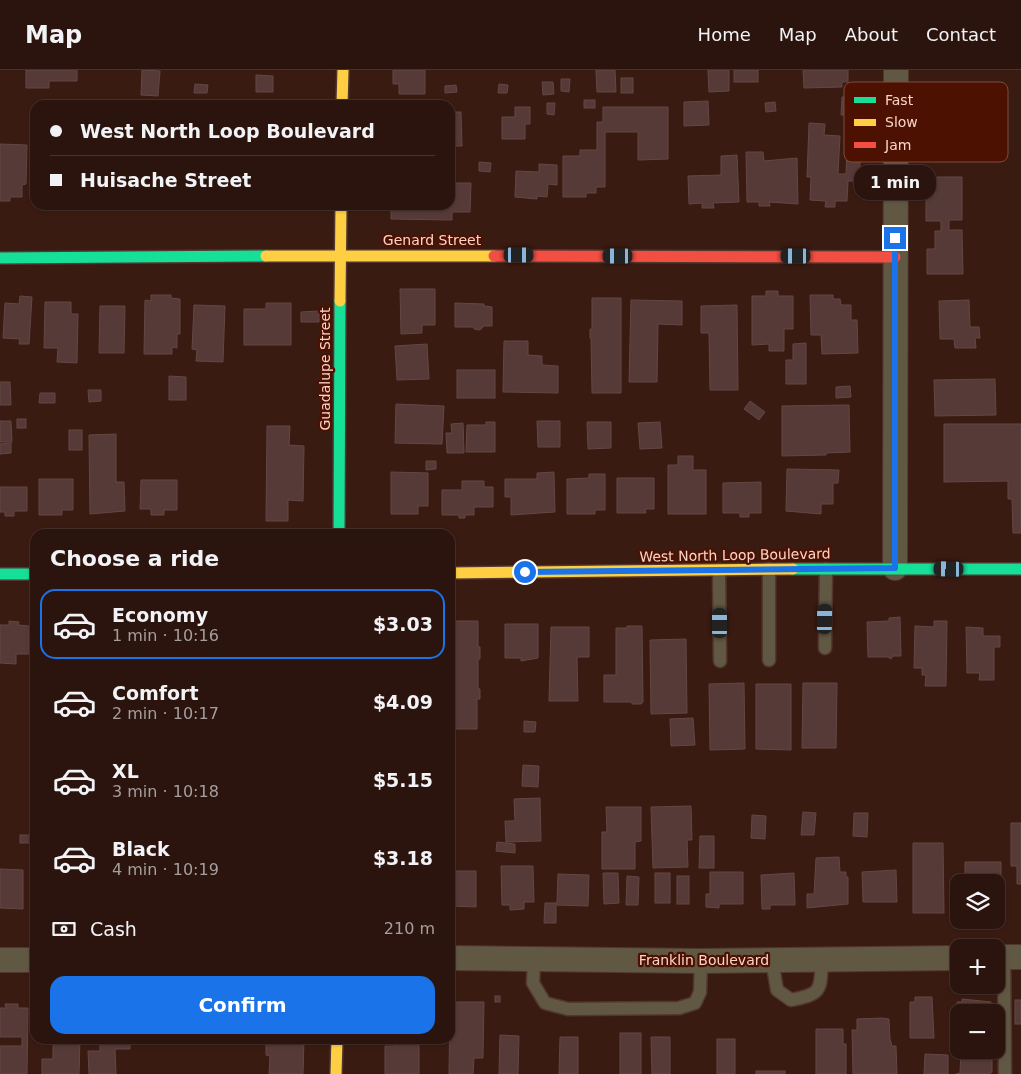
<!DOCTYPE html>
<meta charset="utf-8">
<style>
:root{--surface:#2c140e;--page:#38211c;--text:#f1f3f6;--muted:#a69e9e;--line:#48332e;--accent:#1a73e8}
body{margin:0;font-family:"DejaVu Sans",sans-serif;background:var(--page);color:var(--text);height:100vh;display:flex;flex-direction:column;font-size:19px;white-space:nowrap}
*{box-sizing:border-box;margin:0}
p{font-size:16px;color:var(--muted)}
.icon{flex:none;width:28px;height:28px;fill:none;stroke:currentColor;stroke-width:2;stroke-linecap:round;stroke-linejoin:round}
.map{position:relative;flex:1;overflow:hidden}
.details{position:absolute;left:30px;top:459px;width:425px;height:515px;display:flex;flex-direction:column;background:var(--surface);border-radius:15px;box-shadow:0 1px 4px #0004,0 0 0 1px var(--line)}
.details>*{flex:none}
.guide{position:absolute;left:30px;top:30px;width:425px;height:110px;border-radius:15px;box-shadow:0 1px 4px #0004,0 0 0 1px var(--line);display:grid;align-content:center;height:110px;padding:0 20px;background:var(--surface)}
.tools{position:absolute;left:950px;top:804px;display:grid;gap:10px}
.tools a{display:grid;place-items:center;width:55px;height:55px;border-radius:10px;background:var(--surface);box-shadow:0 1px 4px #0004,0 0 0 1px var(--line);font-size:25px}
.end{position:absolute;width:22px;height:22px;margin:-11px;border:6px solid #1a73e8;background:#fff;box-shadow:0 0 0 2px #fff}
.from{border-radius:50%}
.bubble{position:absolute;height:35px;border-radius:15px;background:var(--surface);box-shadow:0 1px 4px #0004,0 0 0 1px var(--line);font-size:16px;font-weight:800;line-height:35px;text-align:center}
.car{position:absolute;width:15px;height:30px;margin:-15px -8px;border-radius:6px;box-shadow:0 0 4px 1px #0007;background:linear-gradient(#222 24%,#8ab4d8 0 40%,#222 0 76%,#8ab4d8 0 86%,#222 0)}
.guide b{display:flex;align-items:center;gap:18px;height:48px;font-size:19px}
.guide b+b{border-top:1px solid var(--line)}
.guide i{width:12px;height:12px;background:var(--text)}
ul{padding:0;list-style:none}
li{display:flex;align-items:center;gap:15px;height:70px;margin:0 10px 8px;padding:0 10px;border:2px solid transparent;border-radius:15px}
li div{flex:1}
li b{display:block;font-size:19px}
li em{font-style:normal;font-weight:800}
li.active{border-color:var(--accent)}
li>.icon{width:45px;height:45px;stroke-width:1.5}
h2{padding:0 20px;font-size:22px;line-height:60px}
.pay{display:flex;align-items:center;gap:12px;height:55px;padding:0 20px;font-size:19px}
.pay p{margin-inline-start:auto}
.action{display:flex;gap:10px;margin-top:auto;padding:10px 20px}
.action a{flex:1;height:58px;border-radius:15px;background:var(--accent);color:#fff;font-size:20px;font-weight:800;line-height:58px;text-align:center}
header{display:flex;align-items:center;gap:30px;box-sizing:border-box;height:70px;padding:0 25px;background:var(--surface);border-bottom:1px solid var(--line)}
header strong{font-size:24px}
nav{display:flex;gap:28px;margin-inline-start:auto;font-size:18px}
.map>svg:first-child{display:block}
.building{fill:#563a37;stroke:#644744}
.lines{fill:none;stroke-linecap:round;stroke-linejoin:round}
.lane-casing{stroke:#52372f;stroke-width:15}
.street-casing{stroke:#52372f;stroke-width:26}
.fast-casing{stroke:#52372f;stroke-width:14}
.slow-casing{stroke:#52372f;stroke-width:14}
.jam-casing{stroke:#52372f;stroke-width:14}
.lane{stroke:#615844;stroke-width:12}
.street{stroke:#615844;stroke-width:24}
.fast{stroke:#16e098;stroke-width:11}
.slow{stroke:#ffcf43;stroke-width:11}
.jam{stroke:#f24e42;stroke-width:11}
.route{stroke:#1a73e8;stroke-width:6}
.labels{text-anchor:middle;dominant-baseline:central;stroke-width:4.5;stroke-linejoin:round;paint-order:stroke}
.street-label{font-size:14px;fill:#fbd4c9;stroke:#4c1100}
.key{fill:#4c1100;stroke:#804c3c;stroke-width:1}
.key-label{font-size:14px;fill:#fbd4c9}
</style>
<header>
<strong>Map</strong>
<nav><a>Home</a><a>Map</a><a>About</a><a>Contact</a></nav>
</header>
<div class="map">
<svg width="1021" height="1004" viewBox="0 0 1021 1004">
<rect width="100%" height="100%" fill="#3a1b12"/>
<g class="building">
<polygon points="26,0 77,0 77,11 49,11 49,18 26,18"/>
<polygon points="142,0 160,1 158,26 141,25"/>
<polygon points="393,0 425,0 425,24 399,24 399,14 393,14"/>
<polygon points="596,0 615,0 616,22 597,22"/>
<polygon points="708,0 729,0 729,21 709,22"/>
<rect x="734" y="0" width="24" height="12"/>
<polygon points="803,0 848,0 848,12 842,12 842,17 804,18"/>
<polygon points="256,5 273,6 273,22 256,22"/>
<rect x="621" y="8" width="12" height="15"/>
<polygon points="561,9 570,9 569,22 561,21"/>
<polygon points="542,12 553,12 554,24 543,25"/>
<polygon points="195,14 208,15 207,23 194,23"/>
<polygon points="499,14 508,15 507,23 498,23"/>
<polygon points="456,15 457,22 445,23 445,16"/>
<polygon points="842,27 862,28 862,33 858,33 858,45 841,45"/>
<rect x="584" y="30" width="11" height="8"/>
<polygon points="136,31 136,35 112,35 112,32"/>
<rect x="143" y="31" width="15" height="4"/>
<polygon points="708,31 709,55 684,56 684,32"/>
<polygon points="775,32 776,41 766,42 765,33"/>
<polygon points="547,33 555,33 554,45 547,44"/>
<polygon points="193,34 230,34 230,35"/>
<polygon points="515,37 530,37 530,54 525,54 525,69 502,69 502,47 515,47"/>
<polygon points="603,37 668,37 668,89 638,90 638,62 605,62 605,117 596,117 596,123 586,123 586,127 563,127 563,86 580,86 580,80 597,80 597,52 603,52"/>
<polygon points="450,42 461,42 462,76 450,76"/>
<polygon points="809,53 825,54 824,65 840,66 838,104 846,104 847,77 861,77 859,111 848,111 847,131 835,131 835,137 825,137 826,131 810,130 811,107 807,107"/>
<polygon points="0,74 27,75 26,114 22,115 22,127 10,127 10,131 0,131"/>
<polygon points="746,82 763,82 764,91 797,88 798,134 769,132 770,136 759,136 759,132 747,132"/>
<polygon points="737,85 739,132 713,133 714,138 702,138 702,133 689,134 688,106 721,105 721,86"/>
<polygon points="479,92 491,93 490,102 479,101"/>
<polygon points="539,94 557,95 557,115 548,114 547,127 537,126 537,129 515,127 516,101 539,102"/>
<polygon points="935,107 962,107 962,150 949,150 949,160 962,160 963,204 927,204 927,179 935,179 935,161 941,161 941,151 926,151 926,125 935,125"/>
<polygon points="450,113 471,113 470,142 452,142 452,150 391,149 391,135 450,135"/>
<rect x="100" y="135" width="17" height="2"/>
<rect x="212" y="135" width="15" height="2"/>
<polygon points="400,219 435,219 435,255 422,255 422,263 401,264"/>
<polygon points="766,221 778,221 778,226 793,226 793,259 784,259 784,281 769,281 769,274 752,275 752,226 766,226"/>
<polygon points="151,225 171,225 171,228 180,229 180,264 177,264 177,278 172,277 172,284 144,284 145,230 151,231"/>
<polygon points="810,225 833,225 833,229 840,229 841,235 851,235 851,250 857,250 858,283 822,284 821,265 811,265"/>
<polygon points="20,226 32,227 29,274 19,274 20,269 3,268 5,233 19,234"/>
<polygon points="592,228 621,228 621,323 592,323 591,268 590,268 590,259 592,259"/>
<polygon points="631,230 682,231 682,255 658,254 657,312 629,312"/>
<polygon points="969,230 970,257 979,257 980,268 975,268 976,278 955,278 954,269 940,269 939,231"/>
<polygon points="45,232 71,232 71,244 78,244 77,293 57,292 58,278 44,278"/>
<polygon points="266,233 291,233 291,275 244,275 244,239 266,239"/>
<polygon points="455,233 484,234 484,236 492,237 492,256 484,256 480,260 474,259 474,257 455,257"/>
<polygon points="194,235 225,236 223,292 196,291 197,280 192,279"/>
<polygon points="737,235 738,320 710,320 709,263 701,263 701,236"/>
<polygon points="100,236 125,236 124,283 99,283"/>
<polygon points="319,241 319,252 301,252 301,242"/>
<polygon points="504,271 528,271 528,285 542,286 542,295 558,296 558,323 503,322"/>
<polygon points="806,273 806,314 786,314 786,290 793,290 793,274"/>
<polygon points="427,274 429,309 397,310 395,276"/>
<rect x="457" y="300" width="38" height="28"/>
<polygon points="169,306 186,307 186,330 169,330"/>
<polygon points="995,309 996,345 935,346 934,310"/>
<polygon points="0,312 10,312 11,335 0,335"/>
<polygon points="850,316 851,327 836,328 836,317"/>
<polygon points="88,320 101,320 101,331 89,332"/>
<polygon points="40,323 55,323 55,333 39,333"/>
<polygon points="750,331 765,342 759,350 744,339"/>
<polygon points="396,334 444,336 442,374 395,373"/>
<polygon points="849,335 850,382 826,383 826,385 782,386 782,336"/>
<rect x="17" y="349" width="9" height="9"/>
<polygon points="0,351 11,351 12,372 0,372"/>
<polygon points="537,351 560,351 560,377 538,377"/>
<polygon points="486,352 495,352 495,382 466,382 467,355 486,355"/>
<polygon points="587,352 611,352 611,378 588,379"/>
<polygon points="660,352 662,378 640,379 638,353"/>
<polygon points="463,353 464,383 447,383 446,363 452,363 451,354"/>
<polygon points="944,354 1021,354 1021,463 1013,463 1012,429 1008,429 1008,411 944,412"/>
<polygon points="267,356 290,356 289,375 304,376 303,431 288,430 288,451 266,451"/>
<rect x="69" y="360" width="13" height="20"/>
<polygon points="116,364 116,412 124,412 125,441 90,444 89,365"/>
<polygon points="11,373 11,383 0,384 0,374"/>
<polygon points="678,386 693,386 693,400 706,400 706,444 668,444 668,395 678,395"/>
<polygon points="426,391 436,391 436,399 426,400"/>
<polygon points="787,399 839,400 838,413 833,413 833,434 821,434 821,444 786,441"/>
<polygon points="391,402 428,403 428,436 418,436 418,444 391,444"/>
<polygon points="554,402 555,442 511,445 511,427 505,427 505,409 537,409 537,403"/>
<polygon points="589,404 605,404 605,440 595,440 595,444 567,444 567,409 589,408"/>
<polygon points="617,408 654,408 654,439 645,439 646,443 617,443"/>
<polygon points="39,409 73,409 73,440 62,440 62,445 39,445"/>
<polygon points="141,410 177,410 177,440 164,440 164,445 151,445 151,439 140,439"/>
<polygon points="462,411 484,411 484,417 493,417 493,437 474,437 474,445 465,445 465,448 459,448 459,445 442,445 442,420 462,420"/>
<polygon points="761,412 761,443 749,443 749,447 740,447 740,443 723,443 723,413"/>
<polygon points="0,417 27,417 27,441 14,441 14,446 5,446 5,442 0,442"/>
<polygon points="900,547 901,586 893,586 891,589 888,587 868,587 867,552 889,551 889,548"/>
<polygon points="9,551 19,552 18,555 29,556 29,584 16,584 16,594 0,593 0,555 9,555"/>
<polygon points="452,551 478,551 478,577 480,577 480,589 478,589 478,619 480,619 480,629 477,629 477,659 451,659"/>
<polygon points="934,551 947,551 946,616 925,616 926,605 922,605 922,598 914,598 915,556 934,557"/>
<polygon points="505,554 538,554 538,588 521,591 521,588 505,588"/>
<polygon points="627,556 642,556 643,632 641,634 632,634 632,632 604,632 604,605 616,605 616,558 627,558"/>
<polygon points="551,557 589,557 589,587 577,587 578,631 549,631"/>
<polygon points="966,557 983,558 983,566 1000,566 1000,577 994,577 994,610 979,610 980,603 967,603"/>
<polygon points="686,569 687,643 651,644 650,570"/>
<polygon points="744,613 745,679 710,680 709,614"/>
<polygon points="803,613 837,613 836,678 802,678"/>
<polygon points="756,614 791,614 791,680 756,679"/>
<polygon points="693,648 695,675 671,676 670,649"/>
<polygon points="524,651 536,652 535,662 524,662"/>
<polygon points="523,695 539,696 538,717 522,716"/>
<polygon points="540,728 541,771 506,772 505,751 515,751 514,729"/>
<polygon points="691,736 692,770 687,770 688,797 653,798 651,737"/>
<polygon points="606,737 641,737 641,771 635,772 635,799 602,799 602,762 607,762"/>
<polygon points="803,742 816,743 814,765 801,765"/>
<polygon points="854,743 868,743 867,767 853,766"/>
<polygon points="752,745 766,746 765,769 751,768"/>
<polygon points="1011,753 1021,753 1021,814 1017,814 1017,796 1011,796"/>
<rect x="20" y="765" width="12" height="8"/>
<polygon points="700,766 714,766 714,798 699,798"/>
<polygon points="497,772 515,774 515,783 496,781"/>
<polygon points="913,773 943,773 944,843 913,843"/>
<polygon points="839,787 840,802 846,802 846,807 848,807 848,834 807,838 807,824 814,824 816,788"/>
<polygon points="965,792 1001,792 1001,826 996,826 996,812 965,812"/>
<polygon points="501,796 533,796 534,832 524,832 524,839 510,840 510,835 502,835"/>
<polygon points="0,799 23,800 23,839 0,838"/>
<polygon points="896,800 897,832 863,832 862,802"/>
<polygon points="450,801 476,801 476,837 450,836"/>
<polygon points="710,802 743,802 743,834 719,834 719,838 706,837 706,824 710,824"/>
<polygon points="603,803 618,803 619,833 604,834"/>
<rect x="655" y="803" width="15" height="30"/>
<polygon points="794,803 795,835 770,835 770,839 762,839 761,805"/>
<polygon points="558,804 589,805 588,836 556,835 556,853 544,853 545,833 557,833"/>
<polygon points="627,806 639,807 638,835 626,835"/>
<rect x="677" y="806" width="12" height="28"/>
<rect x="495" y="926" width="5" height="6"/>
<polygon points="915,927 932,927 934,968 910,968 910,932 915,932"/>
<polygon points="962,929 991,932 991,942 959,942 959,970 956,970 957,932 962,932"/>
<rect x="1015" y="930" width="6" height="24"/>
<polygon points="450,932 484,932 483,988 474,988 473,1004 449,1004"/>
<polygon points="5,934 18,934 18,938 28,938 27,1004 0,1004 0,976 22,976 22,967 0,967 0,938 6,938"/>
<polygon points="882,948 889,949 890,969 892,976 896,976 897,1004 853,1004 852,960 857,960 857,949"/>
<polygon points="816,959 843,959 843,974 846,974 846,1004 816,1004"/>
<rect x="620" y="963" width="21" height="41"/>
<polygon points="500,965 519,966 518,1004 499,1004"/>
<polygon points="560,967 578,967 578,1004 559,1004"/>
<polygon points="651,967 670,967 670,1004 652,1004"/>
<polygon points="53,969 80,969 79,1004 42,1004 42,989 53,989"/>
<polygon points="100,969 132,969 130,970 130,979 115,979 116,1004 89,1004 88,981 100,981"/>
<polygon points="270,969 304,969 303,1004 269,1004 270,986 266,985 266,973 270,973"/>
<polygon points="395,969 419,970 419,1004 385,1004 385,976 395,976"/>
<rect x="717" y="969" width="18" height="35"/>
<polygon points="961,980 992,981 992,1002 990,1004 956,1004 960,1003"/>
<polygon points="925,984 948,985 948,1004 924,1004"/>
<rect x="756" y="1001" width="29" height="3"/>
</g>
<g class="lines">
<g class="lane-casing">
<g id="lane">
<polyline points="769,499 769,590"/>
<polyline points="719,500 720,591"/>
<polyline points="825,578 826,499"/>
<polyline points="1004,887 1005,1004"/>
<polyline points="534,888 533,913 545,933 568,939 679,938 695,933 700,922 701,891"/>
<path d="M772,890L777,920L791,930C823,924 820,920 822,890"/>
</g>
</g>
<g class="street-casing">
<g id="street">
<polyline points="895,498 896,0"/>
<polyline points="996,887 1021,887"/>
<polyline points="450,888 701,891 959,888"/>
<polyline points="0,890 35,890"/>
</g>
</g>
<g class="fast-casing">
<g id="fast">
<polyline points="0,188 266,186"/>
<polyline points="339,464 340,231"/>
<polyline points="793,499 1021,499"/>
<polyline points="0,504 35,504"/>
</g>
</g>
<g class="slow-casing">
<g id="slow">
<polyline points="342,35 343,0"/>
<polyline points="266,186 494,186"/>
<polyline points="340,231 341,135"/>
<polyline points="450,503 793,499"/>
<polyline points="336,1004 337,969"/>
</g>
</g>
<g class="jam-casing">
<polyline id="jam" points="494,186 895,187"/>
</g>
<use href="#lane" class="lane"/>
<use href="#street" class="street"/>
<use href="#fast" class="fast"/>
<use href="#slow" class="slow"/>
<use href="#jam" class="jam"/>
</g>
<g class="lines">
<polyline class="route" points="525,502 895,498 895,168"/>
</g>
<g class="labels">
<g class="street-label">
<text x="432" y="170">Genard Street</text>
<text transform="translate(325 299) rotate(-90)">Guadalupe Street</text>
<text transform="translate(735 485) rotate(-1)">West North Loop Boulevard</text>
<text x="704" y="890">Franklin Boulevard</text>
</g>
</g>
<rect x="844" y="12" width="164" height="80" rx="8" class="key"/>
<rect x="854" y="27" width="22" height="6" fill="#16e098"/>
<rect x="854" y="49" width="22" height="7" fill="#ffcf43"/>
<rect x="854" y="72" width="22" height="6" fill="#f24e42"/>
<g class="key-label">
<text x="885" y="35">Fast</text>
<text x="885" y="57">Slow</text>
<text x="885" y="80">Jam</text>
</g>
</svg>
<div class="tools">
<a><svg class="icon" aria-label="layers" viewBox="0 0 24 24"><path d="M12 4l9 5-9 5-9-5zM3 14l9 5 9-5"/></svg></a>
<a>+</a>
<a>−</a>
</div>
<i class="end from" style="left:525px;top:502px"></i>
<i class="end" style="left:895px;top:168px"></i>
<div class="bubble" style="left:854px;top:95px;width:82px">1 min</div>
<i class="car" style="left:519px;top:185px;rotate:90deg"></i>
<i class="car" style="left:618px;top:186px;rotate:270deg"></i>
<i class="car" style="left:796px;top:186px;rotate:270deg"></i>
<i class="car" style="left:949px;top:499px;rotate:271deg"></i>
<i class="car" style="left:825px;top:549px;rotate:1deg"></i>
<i class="car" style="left:720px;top:553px;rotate:0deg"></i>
<div class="guide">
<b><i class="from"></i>West North Loop Boulevard</b>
<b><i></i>Huisache Street</b>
</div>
<section class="details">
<h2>Choose a ride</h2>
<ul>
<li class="active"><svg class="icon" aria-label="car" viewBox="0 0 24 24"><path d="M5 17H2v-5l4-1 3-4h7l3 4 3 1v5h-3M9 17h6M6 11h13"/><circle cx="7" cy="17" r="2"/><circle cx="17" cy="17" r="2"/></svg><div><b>Economy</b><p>1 min · 10:16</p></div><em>$3.03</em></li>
<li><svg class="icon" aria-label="car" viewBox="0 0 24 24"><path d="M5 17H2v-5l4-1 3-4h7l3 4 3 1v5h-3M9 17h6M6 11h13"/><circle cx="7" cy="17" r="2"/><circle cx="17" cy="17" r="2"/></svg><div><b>Comfort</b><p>2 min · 10:17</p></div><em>$4.09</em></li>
<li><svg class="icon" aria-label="car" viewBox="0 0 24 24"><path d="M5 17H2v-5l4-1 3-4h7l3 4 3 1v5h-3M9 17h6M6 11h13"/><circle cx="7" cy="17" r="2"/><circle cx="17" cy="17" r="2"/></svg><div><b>XL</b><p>3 min · 10:18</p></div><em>$5.15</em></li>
<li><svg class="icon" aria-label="car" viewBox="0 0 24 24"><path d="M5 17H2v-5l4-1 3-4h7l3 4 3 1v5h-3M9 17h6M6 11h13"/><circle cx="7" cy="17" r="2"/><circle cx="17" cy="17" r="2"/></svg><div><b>Black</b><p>4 min · 10:19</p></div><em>$3.18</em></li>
</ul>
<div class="pay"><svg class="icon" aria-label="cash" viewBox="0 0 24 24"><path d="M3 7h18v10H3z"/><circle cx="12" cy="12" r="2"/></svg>Cash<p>210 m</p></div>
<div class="action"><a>Confirm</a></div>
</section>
</div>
